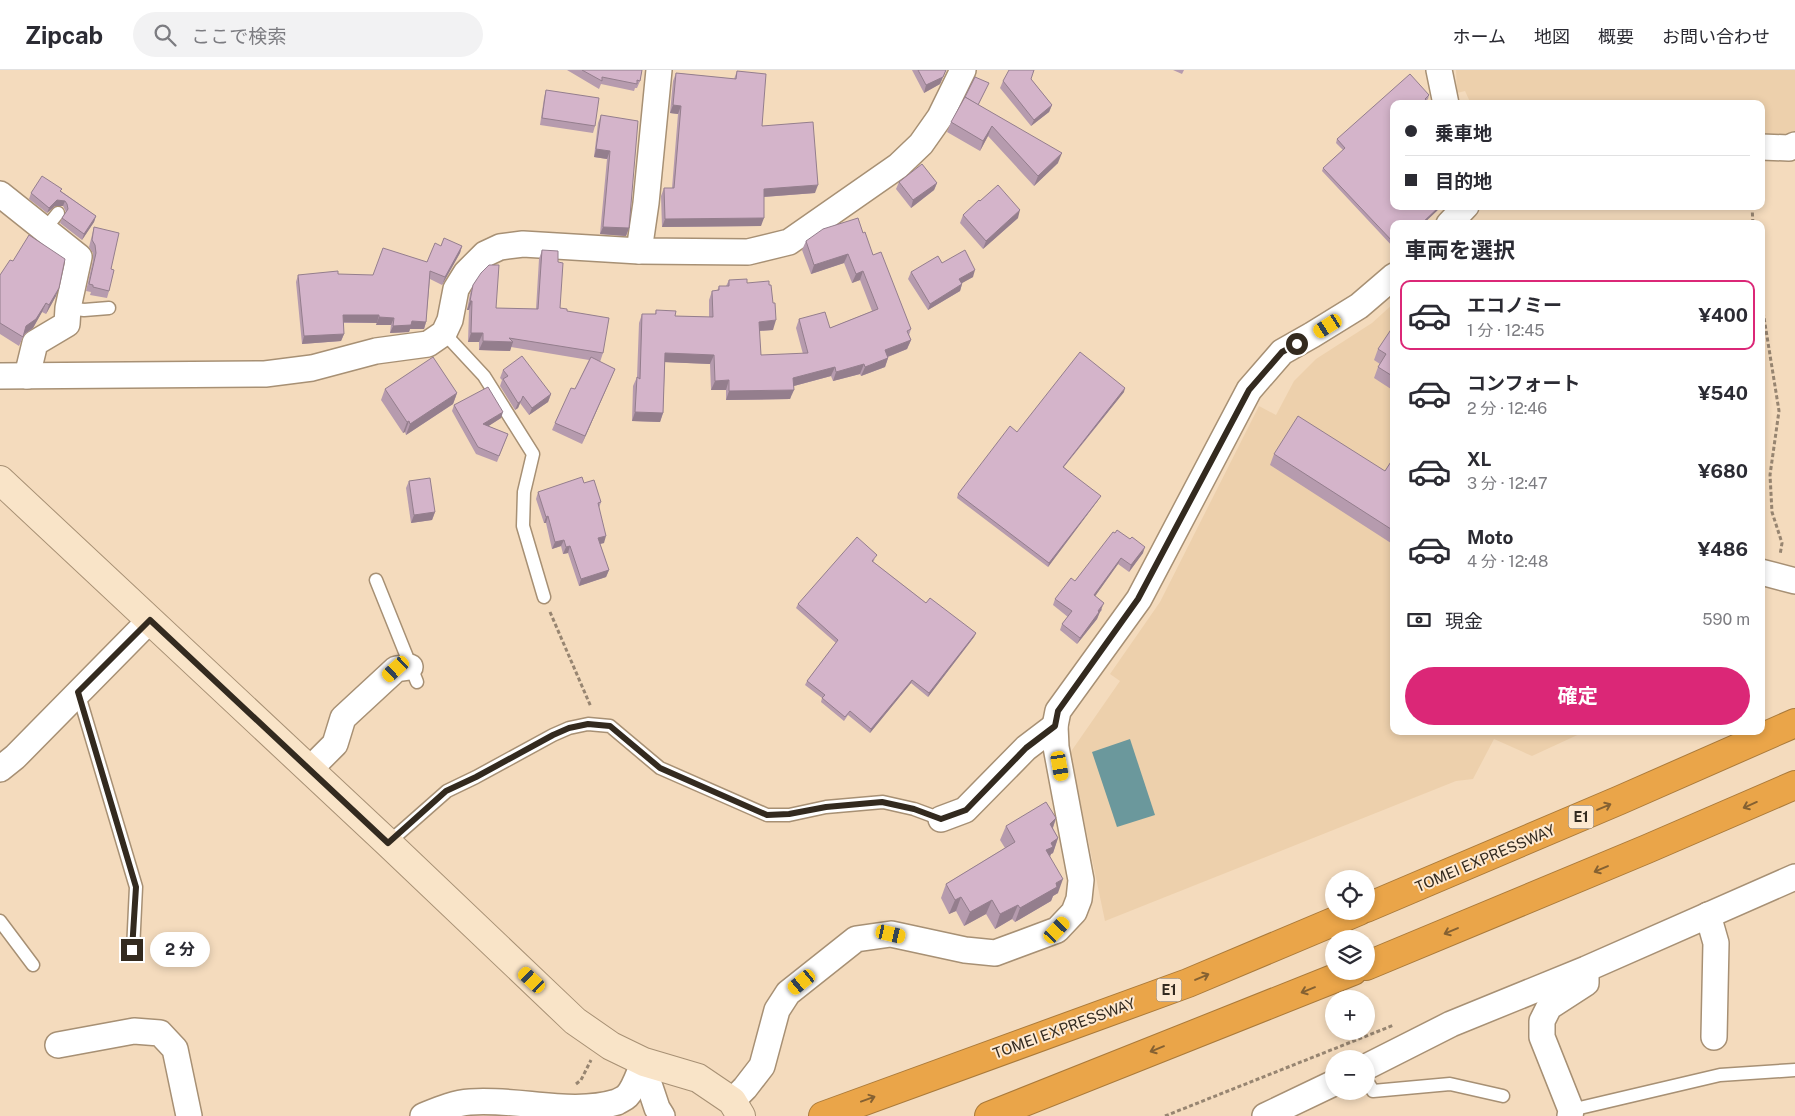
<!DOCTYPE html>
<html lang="ja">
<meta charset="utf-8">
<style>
:root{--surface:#fff;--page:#f2f2f3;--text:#2b2b33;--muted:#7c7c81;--line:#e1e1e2;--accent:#db2777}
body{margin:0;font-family:"Public Sans","Noto Sans JP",sans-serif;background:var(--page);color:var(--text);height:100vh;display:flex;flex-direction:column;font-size:19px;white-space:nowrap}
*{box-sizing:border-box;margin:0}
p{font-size:16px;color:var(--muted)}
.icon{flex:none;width:28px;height:28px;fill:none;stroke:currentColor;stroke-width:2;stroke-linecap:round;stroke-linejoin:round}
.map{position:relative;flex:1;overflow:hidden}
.drawer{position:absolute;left:1390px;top:150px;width:375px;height:515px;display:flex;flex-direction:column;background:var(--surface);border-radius:10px;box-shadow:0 2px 8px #0003}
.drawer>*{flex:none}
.banner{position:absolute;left:1390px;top:30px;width:375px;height:110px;border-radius:10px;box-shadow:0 2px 8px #0003;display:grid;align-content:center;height:110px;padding:0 15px;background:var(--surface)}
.fabs{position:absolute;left:1325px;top:800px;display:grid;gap:10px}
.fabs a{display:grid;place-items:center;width:50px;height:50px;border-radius:50%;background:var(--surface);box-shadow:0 2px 8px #0003;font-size:25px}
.end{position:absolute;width:22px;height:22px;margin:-11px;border:6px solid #332a1f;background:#fff;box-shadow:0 0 0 2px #fff}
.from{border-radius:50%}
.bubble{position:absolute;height:35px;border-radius:18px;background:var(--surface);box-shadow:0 2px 8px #0003;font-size:16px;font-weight:700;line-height:35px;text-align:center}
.car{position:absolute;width:15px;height:30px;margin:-15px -8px;border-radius:6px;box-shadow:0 0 4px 1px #0007;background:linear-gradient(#f5c518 24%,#345 0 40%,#f5c518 0 76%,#345 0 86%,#f5c518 0)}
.banner b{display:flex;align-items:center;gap:18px;height:48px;font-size:19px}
.banner b+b{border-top:1px solid var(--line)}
.banner i{width:12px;height:12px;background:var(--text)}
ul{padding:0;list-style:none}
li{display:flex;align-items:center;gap:15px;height:70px;margin:0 10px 8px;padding:0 5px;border:2px solid transparent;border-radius:10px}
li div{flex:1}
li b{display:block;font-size:19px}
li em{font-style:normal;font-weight:700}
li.on{border-color:var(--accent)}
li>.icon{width:45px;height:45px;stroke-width:1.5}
h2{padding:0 15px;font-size:22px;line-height:60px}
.pay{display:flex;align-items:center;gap:12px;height:55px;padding:0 15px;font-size:19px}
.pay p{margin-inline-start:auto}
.cta{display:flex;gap:10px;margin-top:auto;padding:10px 15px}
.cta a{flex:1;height:58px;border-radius:30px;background:var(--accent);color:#fff;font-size:20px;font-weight:700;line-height:58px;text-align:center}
header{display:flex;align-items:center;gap:30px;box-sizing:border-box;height:70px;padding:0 25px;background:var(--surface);border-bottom:1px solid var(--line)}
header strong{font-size:24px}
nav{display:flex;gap:28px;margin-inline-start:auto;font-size:18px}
.search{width:350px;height:45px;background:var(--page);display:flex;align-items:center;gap:12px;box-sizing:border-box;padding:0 18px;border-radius:28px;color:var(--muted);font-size:19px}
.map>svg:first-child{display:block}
.built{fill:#edd0ac}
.water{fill:#6b989c}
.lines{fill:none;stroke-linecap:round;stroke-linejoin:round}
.lane-casing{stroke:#a79074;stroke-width:15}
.street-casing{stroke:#a79074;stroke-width:28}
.secondary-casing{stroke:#a79074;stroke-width:30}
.highway-casing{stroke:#aa7a3a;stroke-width:30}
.path{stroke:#978571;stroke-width:3;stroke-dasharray:4 2.5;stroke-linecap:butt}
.lane{stroke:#fff;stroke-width:12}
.street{stroke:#fff;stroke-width:25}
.secondary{stroke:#f9e4c8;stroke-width:28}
.highway{stroke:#eaa549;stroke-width:28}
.wall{fill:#b69bae}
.shaded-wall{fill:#947e8d}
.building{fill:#d4b4ca;stroke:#947e8d}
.oneway{stroke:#856132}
.route{stroke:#332a1f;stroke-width:6}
.labels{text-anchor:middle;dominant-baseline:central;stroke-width:4;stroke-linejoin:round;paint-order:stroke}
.shield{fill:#fde9d1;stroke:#706354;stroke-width:1}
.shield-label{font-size:14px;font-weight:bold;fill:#332a1f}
.street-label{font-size:15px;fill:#332a1f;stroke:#fde9d1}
</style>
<header>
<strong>Zipcab</strong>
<div class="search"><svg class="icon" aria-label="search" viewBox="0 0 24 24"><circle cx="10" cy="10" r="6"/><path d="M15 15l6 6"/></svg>ここで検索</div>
<nav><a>ホーム</a><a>地図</a><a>概要</a><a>お問い合わせ</a></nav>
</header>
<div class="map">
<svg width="1795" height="1046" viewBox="0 0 1795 1046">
<rect width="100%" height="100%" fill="#f4dbbd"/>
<g class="built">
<polygon points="1456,0 1795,0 1795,67 1761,67 1761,34 1471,34 1465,21 1457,23"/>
<polygon points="1394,233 1394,661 1586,661 1532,686 1494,669 1473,709 1456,711 1105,851 1070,683 1120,611 1110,604 1160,532 1259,336 1276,345 1294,311 1316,289 1372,253"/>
</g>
<polygon class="water" points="1130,669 1155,745 1117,757 1092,682"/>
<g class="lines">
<g class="lane-casing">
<g id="lane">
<polyline points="45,159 58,143"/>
<polyline points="68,238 84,240 109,238"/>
<polyline points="444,263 484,306 533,384 524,422 523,456 544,527"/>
<polyline points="376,510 417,612"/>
<polyline points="78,622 136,817 133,880"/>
<polyline points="388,773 447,721 476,707 553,665 569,658 588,654 610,656 660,698 767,745 789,745 826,737 883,732 914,739 941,749"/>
<polyline points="0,851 33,895"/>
<polyline points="1366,1009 1373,1021 1450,1014 1503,1026"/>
<polyline points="1571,1040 1720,1005 1795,1000"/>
</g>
</g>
<g class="street-casing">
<g id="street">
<polyline points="1439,0 1446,34"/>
<polyline points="1761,77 1789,78 1795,75"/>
<polyline points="0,124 79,187 68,238 67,254 35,273 27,306"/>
<polyline points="1449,154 1466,136"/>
<polyline points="639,181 646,133 659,0"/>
<polyline points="0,306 265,304 312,298 376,281 428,274 444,263 450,250 456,219 466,203 485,184 500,177 523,174 639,181 748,182 789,172 898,96 921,74 940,47 963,0"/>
<polyline points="1761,502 1795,511"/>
<polyline points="0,699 15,687 150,550"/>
<polyline points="310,699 335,674 343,648 396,599 410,597"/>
<polyline points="941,749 965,740 1026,678 1055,656"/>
<polyline points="1708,845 1716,873 1714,967"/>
<polyline points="58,975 134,961 160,963 175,979 189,1046"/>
<polyline points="1366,997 1451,954 1586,899 1795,807"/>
<polyline points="650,1017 657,1038 662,1046"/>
<polyline points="732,1031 745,1018 762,996 777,940 788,923 856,869 891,864 965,880 995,883 1057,860 1074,842 1079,829 1081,810 1056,677 1055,656 1058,641 1139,529 1249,320 1282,282 1312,265 1359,236 1394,206"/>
<path d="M423,1046C438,1040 454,1033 470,1032C519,1028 571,1046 617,1032C620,1030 624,1029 627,1026C635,1018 639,1002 644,992"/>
<polyline points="1265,1046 1334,1013"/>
<polyline points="1570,1046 1571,1040 1542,967 1542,951 1549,937 1586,913 1586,904"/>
</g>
</g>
<g class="secondary-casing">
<polyline id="secondary" points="0,410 388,773 575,951 611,976 644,992 698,1008 732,1031 741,1046"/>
</g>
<g class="highway-casing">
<g id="highway">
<polyline points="1366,838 1620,730 1795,653"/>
<polyline points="1366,896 1647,779 1795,715"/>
<polyline points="823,1046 1188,913 1359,841"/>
<polyline points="989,1046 1353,901"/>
</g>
</g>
<g class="path">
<polyline points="1752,136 1753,154"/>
<polyline points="1761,229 1779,341 1770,405 1772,442 1782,473 1780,485"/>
<polyline points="550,542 591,637"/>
<polyline points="576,1014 581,1010 591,990"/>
<polyline points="1165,1046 1394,955"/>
</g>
<use href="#lane" class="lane"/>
<use href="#street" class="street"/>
<use href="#secondary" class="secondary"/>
<use href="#highway" class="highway"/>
</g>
<g class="wall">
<polygon points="567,0 642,0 640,11 637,18 635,18 634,21 601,14 599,19"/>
<polygon points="912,0 946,0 940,14 924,23"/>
<polygon points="1173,0 1184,0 1182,4"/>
<polygon points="737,1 762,56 815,123 764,127 761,156 662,157 661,126 664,118 672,118 678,44 670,43 673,11 676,3 734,9"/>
<polygon points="1031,9 1052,35 1049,42 1031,56 1000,18 1003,11"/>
<polygon points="987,17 978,35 1058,93 1034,116 988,66 980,81 947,62 951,52"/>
<polygon points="546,20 595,56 593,63 540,55 544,28"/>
<polygon points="1429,25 1428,29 1426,31 1394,136 1442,136 1423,154 1394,154 1394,178 1322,101 1323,98 1343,80 1336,73 1337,69"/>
<polygon points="601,45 629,158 626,166 600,164 607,89 594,87 598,53"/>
<polygon points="899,112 937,113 934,120 911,138 896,119"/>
<polygon points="61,121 96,146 94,152 82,170 60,153 62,148 66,142 63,136 55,136 47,143 29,129 31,123"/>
<polygon points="980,131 1018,148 983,179 960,153 963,145"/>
<polygon points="94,157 111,199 109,221 107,228 90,225 91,222 86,221 93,190 93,183 89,177"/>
<polygon points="863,163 873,185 911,259 909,265 911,270 907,279 888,287 888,288 885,297 861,306 860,304 833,311 831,306 794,316 790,329 726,330 726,320 711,320 710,294 665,292 663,343 660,352 632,351 633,316 637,307 639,253 642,244 655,244 656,240 675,246 709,247 709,230 712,221 717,221 719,216 726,216 729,210 747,213 773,260 759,261 761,285 803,284 796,258 799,249 830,258 872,241 860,210 852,213 844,193 811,204 802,180 806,171"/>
<polygon points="441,176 462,176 460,183 442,215 430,209 426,252 424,259 410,259 409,262 390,263 391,255 376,255 377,253 343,253 344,264 341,271 302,274 296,212 298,205 373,205 427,192"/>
<polygon points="542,180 558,192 560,238 567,241 603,283 600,292 615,299 582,374 552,360 555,353 575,319 589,290 511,277 510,281 479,280 479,272 468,272 469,240 467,240 470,224 473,215 496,238 536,239 539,189"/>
<polygon points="942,193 973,207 961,213 962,214 960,221 928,240 908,209 911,202"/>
<polygon points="0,205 56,226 46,244 42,242 33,258 24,265 19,276 0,264"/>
<polygon points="1394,259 1394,321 1374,308 1378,297 1380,294 1374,290 1378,279"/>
<polygon points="503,300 551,324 548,332 529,345 520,333 518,338 515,340 500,316 502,310 500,308"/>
<polygon points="385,319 457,323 453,334 406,365 405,362 403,363 381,330"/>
<polygon points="1124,322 1064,397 1099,429 1048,497 957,428 958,424 1017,362"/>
<polygon points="454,335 501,348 488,356 508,364 497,392 476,384 452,341"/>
<polygon points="1274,384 1385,401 1394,387 1394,475 1270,395"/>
<polygon points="409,411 435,442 432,450 411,453 406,418"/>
<polygon points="584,413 601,432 599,438 604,473 600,474 609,500 606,507 579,516 568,483 563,484 561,476 552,479 546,453 544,453 536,429 538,422"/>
<polygon points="1115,463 1143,483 1129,502 1118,494 1095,526 1102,540 1099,543 1097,549 1077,574 1060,560 1062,554 1068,547 1053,535 1055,529 1075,511"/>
<polygon points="875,489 873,492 926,533 976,563 974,567 928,627 911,613 870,663 848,645 844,651 821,632 822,628 805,615 807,611 836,573 796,538 798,534"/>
<polygon points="1056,748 1053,758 1058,768 1053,783 1051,784 1050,786 1058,823 1053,826 1051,831 1015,852 1012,849 995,859 986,844 964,856 956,841 949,844 941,828 946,814 1005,778 1000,770 1006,756"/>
</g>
<g class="shaded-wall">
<polygon points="946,0 940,14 924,23 926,15"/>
<polygon points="673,35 681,36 678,44 670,43"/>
<polygon points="1052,35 1049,42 1031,56 1034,50"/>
<polygon points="992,56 988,66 980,81 983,71"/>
<polygon points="596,79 610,81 607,89 594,87"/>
<polygon points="1062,83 1058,93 1034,116 1038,106"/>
<polygon points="937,113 934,120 911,138 913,130"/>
<polygon points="818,115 815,123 761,127 764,119"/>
<polygon points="57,130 65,131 63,136 55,136 47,143 49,138"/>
<polygon points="1440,136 1442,136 1423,154 1421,154"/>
<polygon points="1020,140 1018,148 983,179 986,171"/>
<polygon points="96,146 94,152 82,170 84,164"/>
<polygon points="764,148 761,156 662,157 665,149"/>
<polygon points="603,157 629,158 626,166 600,164"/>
<polygon points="462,176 460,183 442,215 445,207"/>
<polygon points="848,184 844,193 811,204 814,195"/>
<polygon points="975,200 973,207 957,216 959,209"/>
<polygon points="863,201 860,210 852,213 856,204"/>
<polygon points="962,214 960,221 928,240 930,234"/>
<polygon points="59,218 56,226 46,244 49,235"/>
<polygon points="470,231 472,231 469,240 467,240"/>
<polygon points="46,233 42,242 33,258 23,265 26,256"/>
<polygon points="343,245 379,245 377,253 340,252"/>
<polygon points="379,247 394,248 391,255 376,255"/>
<polygon points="776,250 773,260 756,261 759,252"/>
<polygon points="412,251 426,252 424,259 410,259 409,262 390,263 393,256"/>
<polygon points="471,263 483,263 479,272 468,272"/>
<polygon points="344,264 341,271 302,274 304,266"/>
<polygon points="911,270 907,279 882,289 885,280"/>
<polygon points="483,271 513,272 510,281 479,280"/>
<polygon points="665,283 714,285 710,294 662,292"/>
<polygon points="888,288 885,297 861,306 865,297"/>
<polygon points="864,294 860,304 833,311 836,302"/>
<polygon points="835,297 831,306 790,317 793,308"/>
<polygon points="615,299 612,306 582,374 585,366"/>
<polygon points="729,310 726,320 711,320 715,311"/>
<polygon points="1125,318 1124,322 1061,400 1063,397"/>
<polygon points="794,320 790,329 726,330 729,321"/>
<polygon points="457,323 453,334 406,365 410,354"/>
<polygon points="551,324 548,332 529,345 532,338"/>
<polygon points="521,331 518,338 515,340 518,333"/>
<polygon points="503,342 501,348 481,361 483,354"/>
<polygon points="635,342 663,343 660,352 632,351"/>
<polygon points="409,351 405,362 403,363 407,352"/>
<polygon points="1101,426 1099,429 1048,497 1049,493"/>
<polygon points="435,442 432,450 411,453 414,445"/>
<polygon points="548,446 546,453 544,453 546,447"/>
<polygon points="606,466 604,473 595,475 598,468"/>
<polygon points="564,470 561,476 552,479 555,472"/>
<polygon points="570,476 568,483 563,484 566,477"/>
<polygon points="1145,477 1143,483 1129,502 1131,495"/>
<polygon points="1121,488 1118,494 1091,532 1094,525"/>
<polygon points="609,500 606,507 579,516 581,509"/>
<polygon points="1104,533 1097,549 1077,574 1080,568"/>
<polygon points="976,563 974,567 928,627 929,623"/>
<polygon points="912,610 911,613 870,663 871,659"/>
<polygon points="1056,748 1051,763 1050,754"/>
<polygon points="1058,768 1053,783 1051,784 1048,791 1046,780 1051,773"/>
<polygon points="1063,809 1058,823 1053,826 1051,831 1015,852 1020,838 1056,813"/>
<polygon points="961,827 956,841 949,844 955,830"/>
<polygon points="992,830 986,844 964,856 970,842"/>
<polygon points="1018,835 1012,849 995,859 1000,844"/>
</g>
<g class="building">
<polygon points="582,0 642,0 640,11 637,10 637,14 602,7 602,11"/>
<polygon points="918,0 946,0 943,7 926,15"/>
<polygon points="1009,0 1034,0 1031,9 1052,35 1034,50 1003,11"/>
<polygon points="737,1 766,4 762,56 813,52 818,115 764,119 764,148 665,149 664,118 674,118 681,36 673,35 676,3 736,9"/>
<polygon points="1410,4 1429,25 1425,29 1429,34 1394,34 1394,136 1440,136 1421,154 1394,154 1394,173 1323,98 1345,78 1337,69"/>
<polygon points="975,7 989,13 978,35 965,27"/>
<polygon points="546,20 599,28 595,56 542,48"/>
<polygon points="965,27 1062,83 1038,106 992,56 983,71 951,52"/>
<polygon points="601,45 638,51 629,158 603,157 610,81 596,79"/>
<polygon points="922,94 937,113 913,130 899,112"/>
<polygon points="42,106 62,119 60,121 96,146 84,164 62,148 68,139 67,134 65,131 57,130 49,138 31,123"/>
<polygon points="998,115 1020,140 986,171 963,145 979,130 980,131"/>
<polygon points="858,148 863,163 865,162 873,185 881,182 911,259 907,261 911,270 885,280 888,288 865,297 864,294 836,302 835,297 793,308 794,320 729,321 729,310 715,311 714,285 665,283 663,343 635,342 637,307 640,309 642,244 656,244 656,240 676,241 675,246 713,247 712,221 719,220 719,216 729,216 729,210 747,209 747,213 769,211 769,215 771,215 773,233 775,233 776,250 759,252 761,285 808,283 799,249 825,242 830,258 878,239 863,201 856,204 848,184 814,195 806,171 823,159"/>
<polygon points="94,157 119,163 111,199 114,200 109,221 93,217 93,215 89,214 96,183 95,175 92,170"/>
<polygon points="29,165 65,189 59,218 49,235 46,233 36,249 26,256 23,267 0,253 0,205 10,190 13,191"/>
<polygon points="444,168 462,176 445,207 430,201 426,252 412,251 411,255 393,256 394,248 379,247 379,245 343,245 344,264 304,266 298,205 338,201 338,204 373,205 383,178 427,192 435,173 441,176"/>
<polygon points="542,180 558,181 558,192 563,193 560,238 567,239 567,241 609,248 603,283 509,268 513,272 483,271 483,263 471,263 472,231 470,231 473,215 481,203 489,195 499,195 496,238 538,239"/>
<polygon points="965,180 975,200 959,209 962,214 930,234 911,202 938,186 942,193"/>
<polygon points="1392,258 1394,259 1394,307 1378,297 1386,284 1378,279"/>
<polygon points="1080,282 1125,318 1063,397 1101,426 1049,493 958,424 1010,356 1017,362"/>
<polygon points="522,286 551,324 532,338 523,326 521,331 518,333 503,309 508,306 503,300"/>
<polygon points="433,287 457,323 410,354 409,351 407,352 385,319"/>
<polygon points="591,287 615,299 585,366 555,353 571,318 575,319"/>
<polygon points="488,317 503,342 483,354 508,364 499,386 478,377 454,335"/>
<polygon points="1298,346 1385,401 1394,387 1394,461 1274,384"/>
<polygon points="582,407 584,413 594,410 601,432 598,433 606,466 598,468 609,500 581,509 570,476 566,477 564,470 555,472 548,446 546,447 538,422"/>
<polygon points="430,408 435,442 414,445 409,411"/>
<polygon points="1117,460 1130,469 1132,467 1145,477 1131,495 1121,488 1094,525 1104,533 1098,541 1099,542 1080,568 1062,554 1072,541 1055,529 1071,508 1075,511 1113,462 1115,463"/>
<polygon points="857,467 877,485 872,491 926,533 930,528 976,563 929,623 912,610 871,659 850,641 845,647 822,628 825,625 807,611 838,570 798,534"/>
<polygon points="1046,732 1056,748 1050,754 1058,768 1051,773 1053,777 1046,780 1063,809 1056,813 1057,817 1020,838 1018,835 1000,844 992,830 970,842 961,827 955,830 946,814 1015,772 1006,756"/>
</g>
<defs><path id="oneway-shaft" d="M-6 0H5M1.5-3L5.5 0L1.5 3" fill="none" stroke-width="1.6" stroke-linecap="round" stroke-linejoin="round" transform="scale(1.25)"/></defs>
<g class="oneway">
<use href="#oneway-shaft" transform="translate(1750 735) rotate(156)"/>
<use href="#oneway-shaft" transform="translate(1604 737) rotate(-23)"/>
<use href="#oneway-shaft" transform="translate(1601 799) rotate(157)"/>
<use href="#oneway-shaft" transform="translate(1451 861) rotate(157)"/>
<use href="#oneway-shaft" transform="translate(1202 907) rotate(-23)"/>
<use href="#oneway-shaft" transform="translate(1308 920) rotate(158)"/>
<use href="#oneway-shaft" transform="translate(1157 979) rotate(158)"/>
<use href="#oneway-shaft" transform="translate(868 1029) rotate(-20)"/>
</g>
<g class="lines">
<polyline class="route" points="132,880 136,817 78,622 150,550 388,773 446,721 476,707 553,665 569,658 588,654 610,656 660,698 767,745 789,744 826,737 882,732 914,739 941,749 966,740 1026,678 1055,656 1058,641 1138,529 1249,320 1282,282 1297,274"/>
</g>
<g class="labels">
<g class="shield">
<rect x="1568.5" y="735.5" width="25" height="23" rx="4"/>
<rect x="1156.5" y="908.5" width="25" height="23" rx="4"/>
</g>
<g class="shield-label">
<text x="1581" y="747">E1</text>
<text x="1169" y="920">E1</text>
</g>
<g class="street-label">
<text transform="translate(1485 788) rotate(-23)">TOMEI EXPRESSWAY</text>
<text transform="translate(1064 958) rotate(-20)">TOMEI EXPRESSWAY</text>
</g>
</g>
</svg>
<div class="fabs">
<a><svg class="icon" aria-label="locate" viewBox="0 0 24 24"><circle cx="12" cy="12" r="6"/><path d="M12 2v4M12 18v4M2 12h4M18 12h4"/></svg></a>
<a><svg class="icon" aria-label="layers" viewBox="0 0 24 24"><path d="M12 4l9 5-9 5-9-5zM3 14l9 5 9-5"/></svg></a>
<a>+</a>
<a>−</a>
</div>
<i class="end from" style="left:1297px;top:274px"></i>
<i class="end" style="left:132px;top:880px"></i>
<div class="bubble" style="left:150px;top:862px;width:60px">2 分</div>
<i class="car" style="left:1328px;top:256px;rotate:238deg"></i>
<i class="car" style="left:396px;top:599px;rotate:228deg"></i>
<i class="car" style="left:1060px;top:696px;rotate:170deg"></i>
<i class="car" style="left:1057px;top:860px;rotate:43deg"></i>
<i class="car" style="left:891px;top:864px;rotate:103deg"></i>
<i class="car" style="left:532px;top:910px;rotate:313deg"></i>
<i class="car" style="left:802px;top:912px;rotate:231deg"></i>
<div class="banner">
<b><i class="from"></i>乗車地</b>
<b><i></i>目的地</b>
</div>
<section class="drawer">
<h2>車両を選択</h2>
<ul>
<li class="on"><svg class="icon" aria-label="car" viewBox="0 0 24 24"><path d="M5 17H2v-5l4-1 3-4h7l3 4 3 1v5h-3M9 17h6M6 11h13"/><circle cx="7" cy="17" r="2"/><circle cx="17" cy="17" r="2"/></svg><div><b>エコノミー</b><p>1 分 · 12:45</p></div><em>¥400</em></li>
<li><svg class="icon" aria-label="car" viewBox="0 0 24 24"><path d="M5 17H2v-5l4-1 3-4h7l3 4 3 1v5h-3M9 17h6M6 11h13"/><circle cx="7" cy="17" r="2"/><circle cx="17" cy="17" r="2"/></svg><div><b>コンフォート</b><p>2 分 · 12:46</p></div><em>¥540</em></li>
<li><svg class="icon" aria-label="car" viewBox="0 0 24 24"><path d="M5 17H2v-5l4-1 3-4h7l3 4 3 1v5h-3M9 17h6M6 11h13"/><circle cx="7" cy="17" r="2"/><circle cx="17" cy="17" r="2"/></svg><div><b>XL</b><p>3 分 · 12:47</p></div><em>¥680</em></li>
<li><svg class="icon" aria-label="car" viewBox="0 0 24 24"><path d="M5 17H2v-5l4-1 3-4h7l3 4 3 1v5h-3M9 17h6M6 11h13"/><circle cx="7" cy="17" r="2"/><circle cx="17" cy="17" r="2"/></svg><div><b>Moto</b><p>4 分 · 12:48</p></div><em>¥486</em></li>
</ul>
<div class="pay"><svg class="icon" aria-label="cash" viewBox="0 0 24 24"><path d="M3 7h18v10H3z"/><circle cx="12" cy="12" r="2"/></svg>現金<p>590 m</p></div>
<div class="cta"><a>確定</a></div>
</section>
</div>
